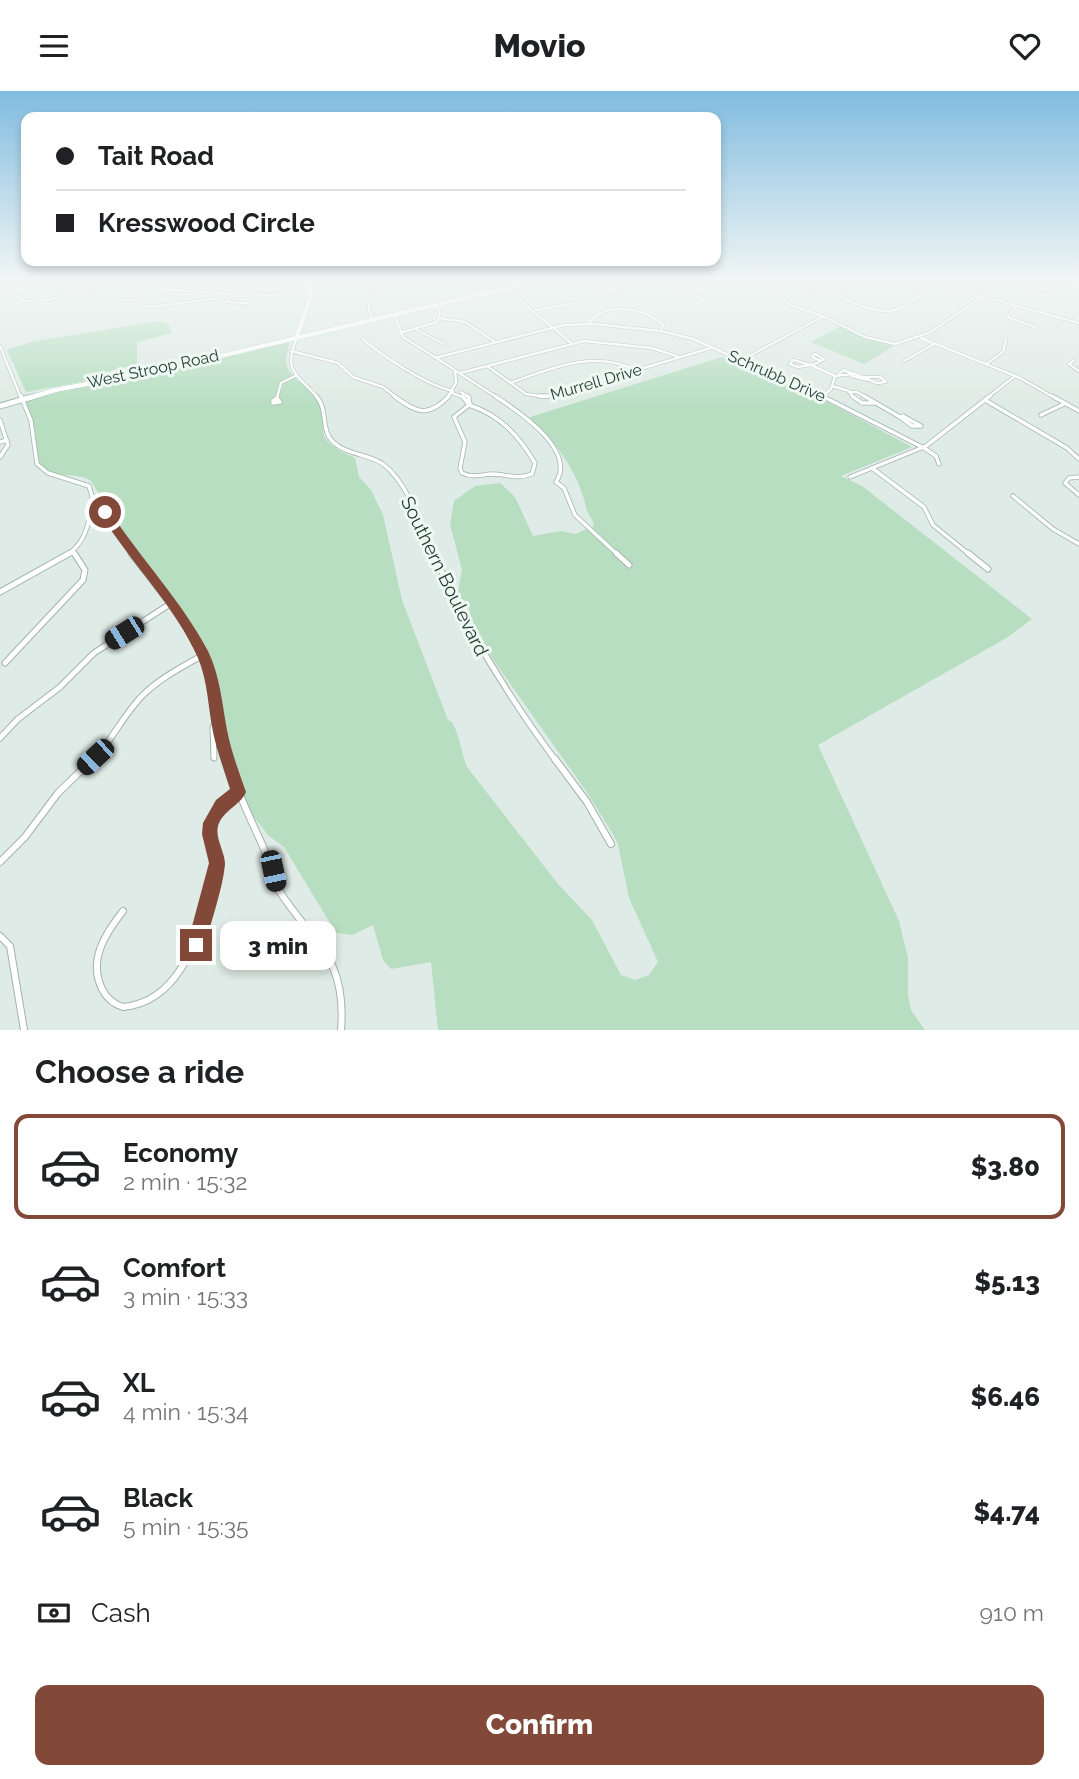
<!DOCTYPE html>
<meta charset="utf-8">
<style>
:root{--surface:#fff;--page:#f6f6f6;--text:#202124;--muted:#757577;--line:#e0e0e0;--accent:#824838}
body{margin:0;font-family:Raleway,sans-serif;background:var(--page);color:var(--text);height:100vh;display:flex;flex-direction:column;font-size:26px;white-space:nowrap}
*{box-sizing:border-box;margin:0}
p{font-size:23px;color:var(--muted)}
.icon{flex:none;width:38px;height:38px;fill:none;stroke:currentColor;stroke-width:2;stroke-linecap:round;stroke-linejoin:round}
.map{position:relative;height:939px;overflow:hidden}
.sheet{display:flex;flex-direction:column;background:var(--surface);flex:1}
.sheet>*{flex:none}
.guide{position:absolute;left:21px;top:21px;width:700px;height:154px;border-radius:14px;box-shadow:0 4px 10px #0003;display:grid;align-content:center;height:154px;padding:0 35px;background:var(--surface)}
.end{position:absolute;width:32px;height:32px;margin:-16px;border:9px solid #824838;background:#fff;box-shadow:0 0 0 4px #fff}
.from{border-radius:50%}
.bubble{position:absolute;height:49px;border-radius:14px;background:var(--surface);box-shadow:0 4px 10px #0003;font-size:23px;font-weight:800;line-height:49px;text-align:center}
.car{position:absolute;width:21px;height:42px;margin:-21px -10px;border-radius:9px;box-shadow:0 0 5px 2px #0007;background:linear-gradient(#222 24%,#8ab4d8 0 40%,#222 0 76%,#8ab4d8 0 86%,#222 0)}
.guide b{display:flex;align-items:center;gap:24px;height:66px;font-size:26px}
.guide b+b{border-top:2px solid var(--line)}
.guide i{width:18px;height:18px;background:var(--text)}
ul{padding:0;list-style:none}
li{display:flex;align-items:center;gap:21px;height:105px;margin:0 14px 10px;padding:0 21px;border:4px solid transparent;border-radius:14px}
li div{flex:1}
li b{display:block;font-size:26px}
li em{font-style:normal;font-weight:800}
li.selected{border-color:var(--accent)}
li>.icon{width:63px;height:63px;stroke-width:1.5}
h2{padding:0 35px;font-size:32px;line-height:84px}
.pay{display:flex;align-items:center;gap:18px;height:77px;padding:0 35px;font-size:26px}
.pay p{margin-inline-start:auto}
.button{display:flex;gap:14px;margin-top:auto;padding:14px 35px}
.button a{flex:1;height:80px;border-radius:14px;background:var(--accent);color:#fff;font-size:28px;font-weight:800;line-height:80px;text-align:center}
header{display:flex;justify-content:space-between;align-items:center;height:91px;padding:0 35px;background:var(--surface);font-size:32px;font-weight:800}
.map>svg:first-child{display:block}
.green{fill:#b7dec1}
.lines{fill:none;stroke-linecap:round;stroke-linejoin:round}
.street-far3-casing{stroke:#a2b3ad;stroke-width:3.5}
.street-far2-casing{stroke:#a2b3ad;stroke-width:5}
.street-far1-casing{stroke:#a2b3ad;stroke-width:7}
.street-casing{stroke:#a2b3ad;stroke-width:8}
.secondary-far1-casing{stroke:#9db8ae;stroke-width:5}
.secondary-casing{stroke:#9db8ae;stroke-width:7}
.street-far3{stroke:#fff;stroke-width:2.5}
.street-far2{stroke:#fff;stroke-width:3.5}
.street-far1{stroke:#fff;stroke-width:5}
.street{stroke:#fff;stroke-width:6}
.secondary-far1{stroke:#fff;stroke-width:4.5}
.secondary{stroke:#fff;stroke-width:5}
.route{fill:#824838}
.labels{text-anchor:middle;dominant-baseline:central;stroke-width:6;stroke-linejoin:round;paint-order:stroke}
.far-street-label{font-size:16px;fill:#1f3c34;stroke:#f0f8f4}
.street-label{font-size:19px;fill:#1f3c34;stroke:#f0f8f4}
</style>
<header><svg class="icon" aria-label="menu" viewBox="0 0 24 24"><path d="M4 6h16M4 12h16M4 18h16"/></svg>Movio<svg class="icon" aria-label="heart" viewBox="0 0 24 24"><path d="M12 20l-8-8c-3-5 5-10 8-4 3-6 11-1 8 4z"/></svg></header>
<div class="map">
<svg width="1079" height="939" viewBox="0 0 1079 939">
<rect width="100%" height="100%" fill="#dfebe6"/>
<g class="green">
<polygon points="160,230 168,233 172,242 137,251 137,273 106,281 98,288 26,301 7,259 35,250"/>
<polygon points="841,235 894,255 864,273 811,251"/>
<path d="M289,249C290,256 284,266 287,275C292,290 309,294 317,307C335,338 303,344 355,367L359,386L371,399L383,424L402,509L448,629L452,631C460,645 461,661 467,676L558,793L592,829L621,884L635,889L649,884L658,871L629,807L618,753L611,740L586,700L494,570L471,527L468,513L457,505L462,479L450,433L454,410L475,395L500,392L515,406L533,445L561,440L575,443L594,435C593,427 587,423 586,416C581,391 565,365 548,345C542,337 533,333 530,326L722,266L800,296L912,356L841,385L862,395L1032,528L1008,546L818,654L899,830L908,867V904L911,919L925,939H438L431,871L391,878L383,869L373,834L352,844L336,842L284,756L269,745L250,721L223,641L212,575L195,539L125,446L91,390C79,381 62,387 49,381C31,373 37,352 34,336C32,327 28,319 24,311L61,299L250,261Z"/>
</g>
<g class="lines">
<g class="street-far3-casing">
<g id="street-far3">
<polyline points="184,186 213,194 217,202"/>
<polyline points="570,186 582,196 620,202"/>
<polyline points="653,186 705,210"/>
<polyline points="715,186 719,189"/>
<polyline points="758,186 790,214 825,226 865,246 895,253 931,241 1010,186"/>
<polyline points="798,186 814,193"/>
<polyline points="917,186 981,207"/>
<polyline points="959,186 994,198"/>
<polyline points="51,189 95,195"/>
<polyline points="503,189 511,195"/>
<polyline points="766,191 783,186"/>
<polyline points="1003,192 1041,204 1053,204"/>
<polyline points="814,193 845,189 875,200"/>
<path d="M508,196C526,217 550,233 571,252"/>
<path d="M818,196C842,204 872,227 899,218C913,213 924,199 936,192"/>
<path d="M149,197C178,201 205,199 234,204"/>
<polyline points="0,198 25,210 49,209 105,192 150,186"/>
<polyline points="873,198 897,186"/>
<polyline points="812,203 818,196"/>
<polyline points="916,205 927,208"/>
<polyline points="984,206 1079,232"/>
<polyline points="129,207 170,186"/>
<polyline points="125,209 139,209 144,215 151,216 220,207"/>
<polyline points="225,211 234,205 315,203"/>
<polyline points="225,211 247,212"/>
<polyline points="1017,215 1007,226 1035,236"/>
<polyline points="536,219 583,211"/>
<polyline points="394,223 403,246 455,279 456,292 447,307"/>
<polyline points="439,227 465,231 495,251"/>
<path d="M372,228C362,207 378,196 395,186"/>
<path d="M588,233C605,210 644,216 663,234L661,240"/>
<polyline points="417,239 444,253"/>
<polyline points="400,242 437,231 440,221 435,213"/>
<path d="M297,246C283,281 295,281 318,307"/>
<polyline points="921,247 1020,287 1055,307"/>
<path d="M363,248C382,265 428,295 453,300"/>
<polyline points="0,255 21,307"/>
<polyline points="291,260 338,272 353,286 383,296 397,307"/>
<polyline points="435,267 564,234 594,233 661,240 693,248 825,307"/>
<polygon points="793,269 811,274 798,276 790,273"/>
<polyline points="1074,269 1069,273 1079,280"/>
<polyline points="740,270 822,226"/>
<polyline points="904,270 934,253"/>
<polyline points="986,273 1003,261 1006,248"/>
<polyline points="811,274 835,285"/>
<path d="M811,274C816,273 820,271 824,268L815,263L812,266L821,270"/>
<polyline points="487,275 526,303 546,306 711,257"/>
<polyline points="456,280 498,307"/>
<polyline points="460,282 584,250 652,257 679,266"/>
<polyline points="852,282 877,292 886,291 880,286 865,286"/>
<polyline points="852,285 868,289"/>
<path d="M510,292C550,278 594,258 635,279"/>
<polyline points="832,295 849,300 854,307"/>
<polyline points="461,301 470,307"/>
<polyline points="849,301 857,301 867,307"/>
<polyline points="452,302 465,307"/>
<polyline points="823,305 831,298 835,285 853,283 844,279 839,283"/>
<polyline points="277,307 281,292 295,285"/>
<polyline points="987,307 1015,285"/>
</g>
</g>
<g class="street-far2-casing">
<g id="street-far2">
<polyline points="21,305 31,330 37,373 48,382 89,395 94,412 101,416 133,464"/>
<path d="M316,305C327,316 322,334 329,346C341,364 367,362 383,373C409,393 421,435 433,464"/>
<path d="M394,305C417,322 428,327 449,305"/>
<polyline points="462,305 469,314"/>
<polyline points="468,305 470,313"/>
<path d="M495,305C518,320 577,359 556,391L564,397L575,424L618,464"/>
<polyline points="539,305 550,305"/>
<polyline points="822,305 924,357 936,365 939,373"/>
<polyline points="852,305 862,312 874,312"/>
<polyline points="864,305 900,326"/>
<polyline points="1052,305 1079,320"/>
<polygon points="277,307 280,311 273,312 273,310"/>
<polyline points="985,309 1067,357 1079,368"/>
<path d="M469,314C500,324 519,345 535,372L532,383C516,389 507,383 491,383C480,384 473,387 462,382L460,377L465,351L454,326Z"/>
<polyline points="1041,324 1064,313"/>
<polygon points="903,325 921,335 912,335 900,326"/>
<polyline points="0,329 8,354 0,366"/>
<polyline points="0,351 7,349"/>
<polyline points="872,377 924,416 933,434 970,464"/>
<polyline points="850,386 926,355 990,305"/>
<polyline points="1079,386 1069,387 1065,392 1079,404"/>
<polyline points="1013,405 1053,438 1079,453"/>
<polyline points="73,461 75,464"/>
<path d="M66,464C86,453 88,432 94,412"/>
</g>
</g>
<g class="street-far1-casing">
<g id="street-far1">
<polyline points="131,462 180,525 208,575 228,670"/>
<path d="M433,462C466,537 507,604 556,670"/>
<polyline points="616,462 629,474"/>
<polyline points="968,462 988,478"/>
<polyline points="0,501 70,462"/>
<polyline points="5,572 83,489 85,479 74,462"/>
<polyline points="0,647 18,628 60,596 94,562 170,513"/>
<polyline points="214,667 213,636 218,632"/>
<path d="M92,670C112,650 123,624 143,604C160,587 182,576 203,564"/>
</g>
</g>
<g class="street-casing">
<g id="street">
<path d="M228,668C237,703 254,734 268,767C272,777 272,789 278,798C313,853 347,865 341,939"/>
<polyline points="555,668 587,711 611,753"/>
<polyline points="0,771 25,746 58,702 93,668"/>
<path d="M123,820C105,843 88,869 102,898C107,908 113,913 123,916C177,911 197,852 208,808C211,796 217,784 217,771C217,758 208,747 211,734C214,719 227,709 238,701"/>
<polyline points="0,845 10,855 24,939"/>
</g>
</g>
<g class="secondary-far1-casing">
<g id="secondary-far1">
<polyline points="1059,186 1079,196"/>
<polyline points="297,245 311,204 305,186"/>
<polyline points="29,307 55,299 157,280 553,186"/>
</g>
</g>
<g class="secondary-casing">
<polyline id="secondary" points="0,315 35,305"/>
</g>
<use href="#street-far3" class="street-far3"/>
<use href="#street-far2" class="street-far2"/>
<use href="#street-far1" class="street-far1"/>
<use href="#street" class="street"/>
<use href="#secondary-far1" class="secondary-far1"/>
<use href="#secondary" class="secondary"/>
</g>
<linearGradient id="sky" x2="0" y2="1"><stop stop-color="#80bce0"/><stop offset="0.59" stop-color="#f1f6f4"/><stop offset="1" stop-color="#f1f6f4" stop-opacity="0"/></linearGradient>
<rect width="1079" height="317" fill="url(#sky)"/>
<path class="route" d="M105,418L109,419C140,467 181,509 208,560C220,585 222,612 227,639C231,660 239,681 246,701C240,715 223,719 218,735C215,748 225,761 225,773C223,797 211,830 205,854L202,861L196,863L189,861L187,854L209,772L202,743L203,732L216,709L230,698C224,679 217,660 213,641C208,616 208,591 198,567C175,515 131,472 101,424V419Z"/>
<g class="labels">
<g class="far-street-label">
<text transform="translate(153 278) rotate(-12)">West Stroop Road</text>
<text transform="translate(777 285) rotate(24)">Schrubb Drive</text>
<text transform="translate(596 291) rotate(-16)">Murrell Drive</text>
</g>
<g class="street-label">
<text transform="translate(445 485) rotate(64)">Southern Boulevard</text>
</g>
</g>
</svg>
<i class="end from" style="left:105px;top:421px"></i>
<i class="end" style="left:196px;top:854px"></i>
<div class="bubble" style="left:220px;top:830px;width:116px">3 min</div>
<i class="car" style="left:124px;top:542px;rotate:238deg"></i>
<i class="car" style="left:95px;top:666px;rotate:227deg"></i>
<i class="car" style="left:273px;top:780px;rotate:168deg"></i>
<div class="guide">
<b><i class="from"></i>Tait Road</b>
<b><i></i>Kresswood Circle</b>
</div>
</div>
<section class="sheet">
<h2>Choose a ride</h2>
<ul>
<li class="selected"><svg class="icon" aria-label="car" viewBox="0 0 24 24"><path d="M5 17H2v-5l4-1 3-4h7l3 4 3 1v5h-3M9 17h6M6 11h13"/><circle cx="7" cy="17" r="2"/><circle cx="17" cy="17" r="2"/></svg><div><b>Economy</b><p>2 min · 15:32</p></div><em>$3.80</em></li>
<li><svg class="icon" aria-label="car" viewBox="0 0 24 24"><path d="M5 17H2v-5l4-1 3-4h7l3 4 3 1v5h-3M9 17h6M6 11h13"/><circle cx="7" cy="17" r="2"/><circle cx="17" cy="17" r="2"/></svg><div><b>Comfort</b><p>3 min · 15:33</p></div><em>$5.13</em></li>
<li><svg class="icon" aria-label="car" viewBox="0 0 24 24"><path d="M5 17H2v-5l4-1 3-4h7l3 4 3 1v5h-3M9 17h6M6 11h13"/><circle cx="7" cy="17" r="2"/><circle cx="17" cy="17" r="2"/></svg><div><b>XL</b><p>4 min · 15:34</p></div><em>$6.46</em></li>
<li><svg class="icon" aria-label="car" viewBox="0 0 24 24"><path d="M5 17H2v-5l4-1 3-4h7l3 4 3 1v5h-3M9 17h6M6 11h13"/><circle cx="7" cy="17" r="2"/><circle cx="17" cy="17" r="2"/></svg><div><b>Black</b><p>5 min · 15:35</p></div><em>$4.74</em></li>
</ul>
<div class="pay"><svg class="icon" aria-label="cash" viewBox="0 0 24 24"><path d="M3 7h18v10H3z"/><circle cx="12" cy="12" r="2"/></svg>Cash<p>910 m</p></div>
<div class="button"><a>Confirm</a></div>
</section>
